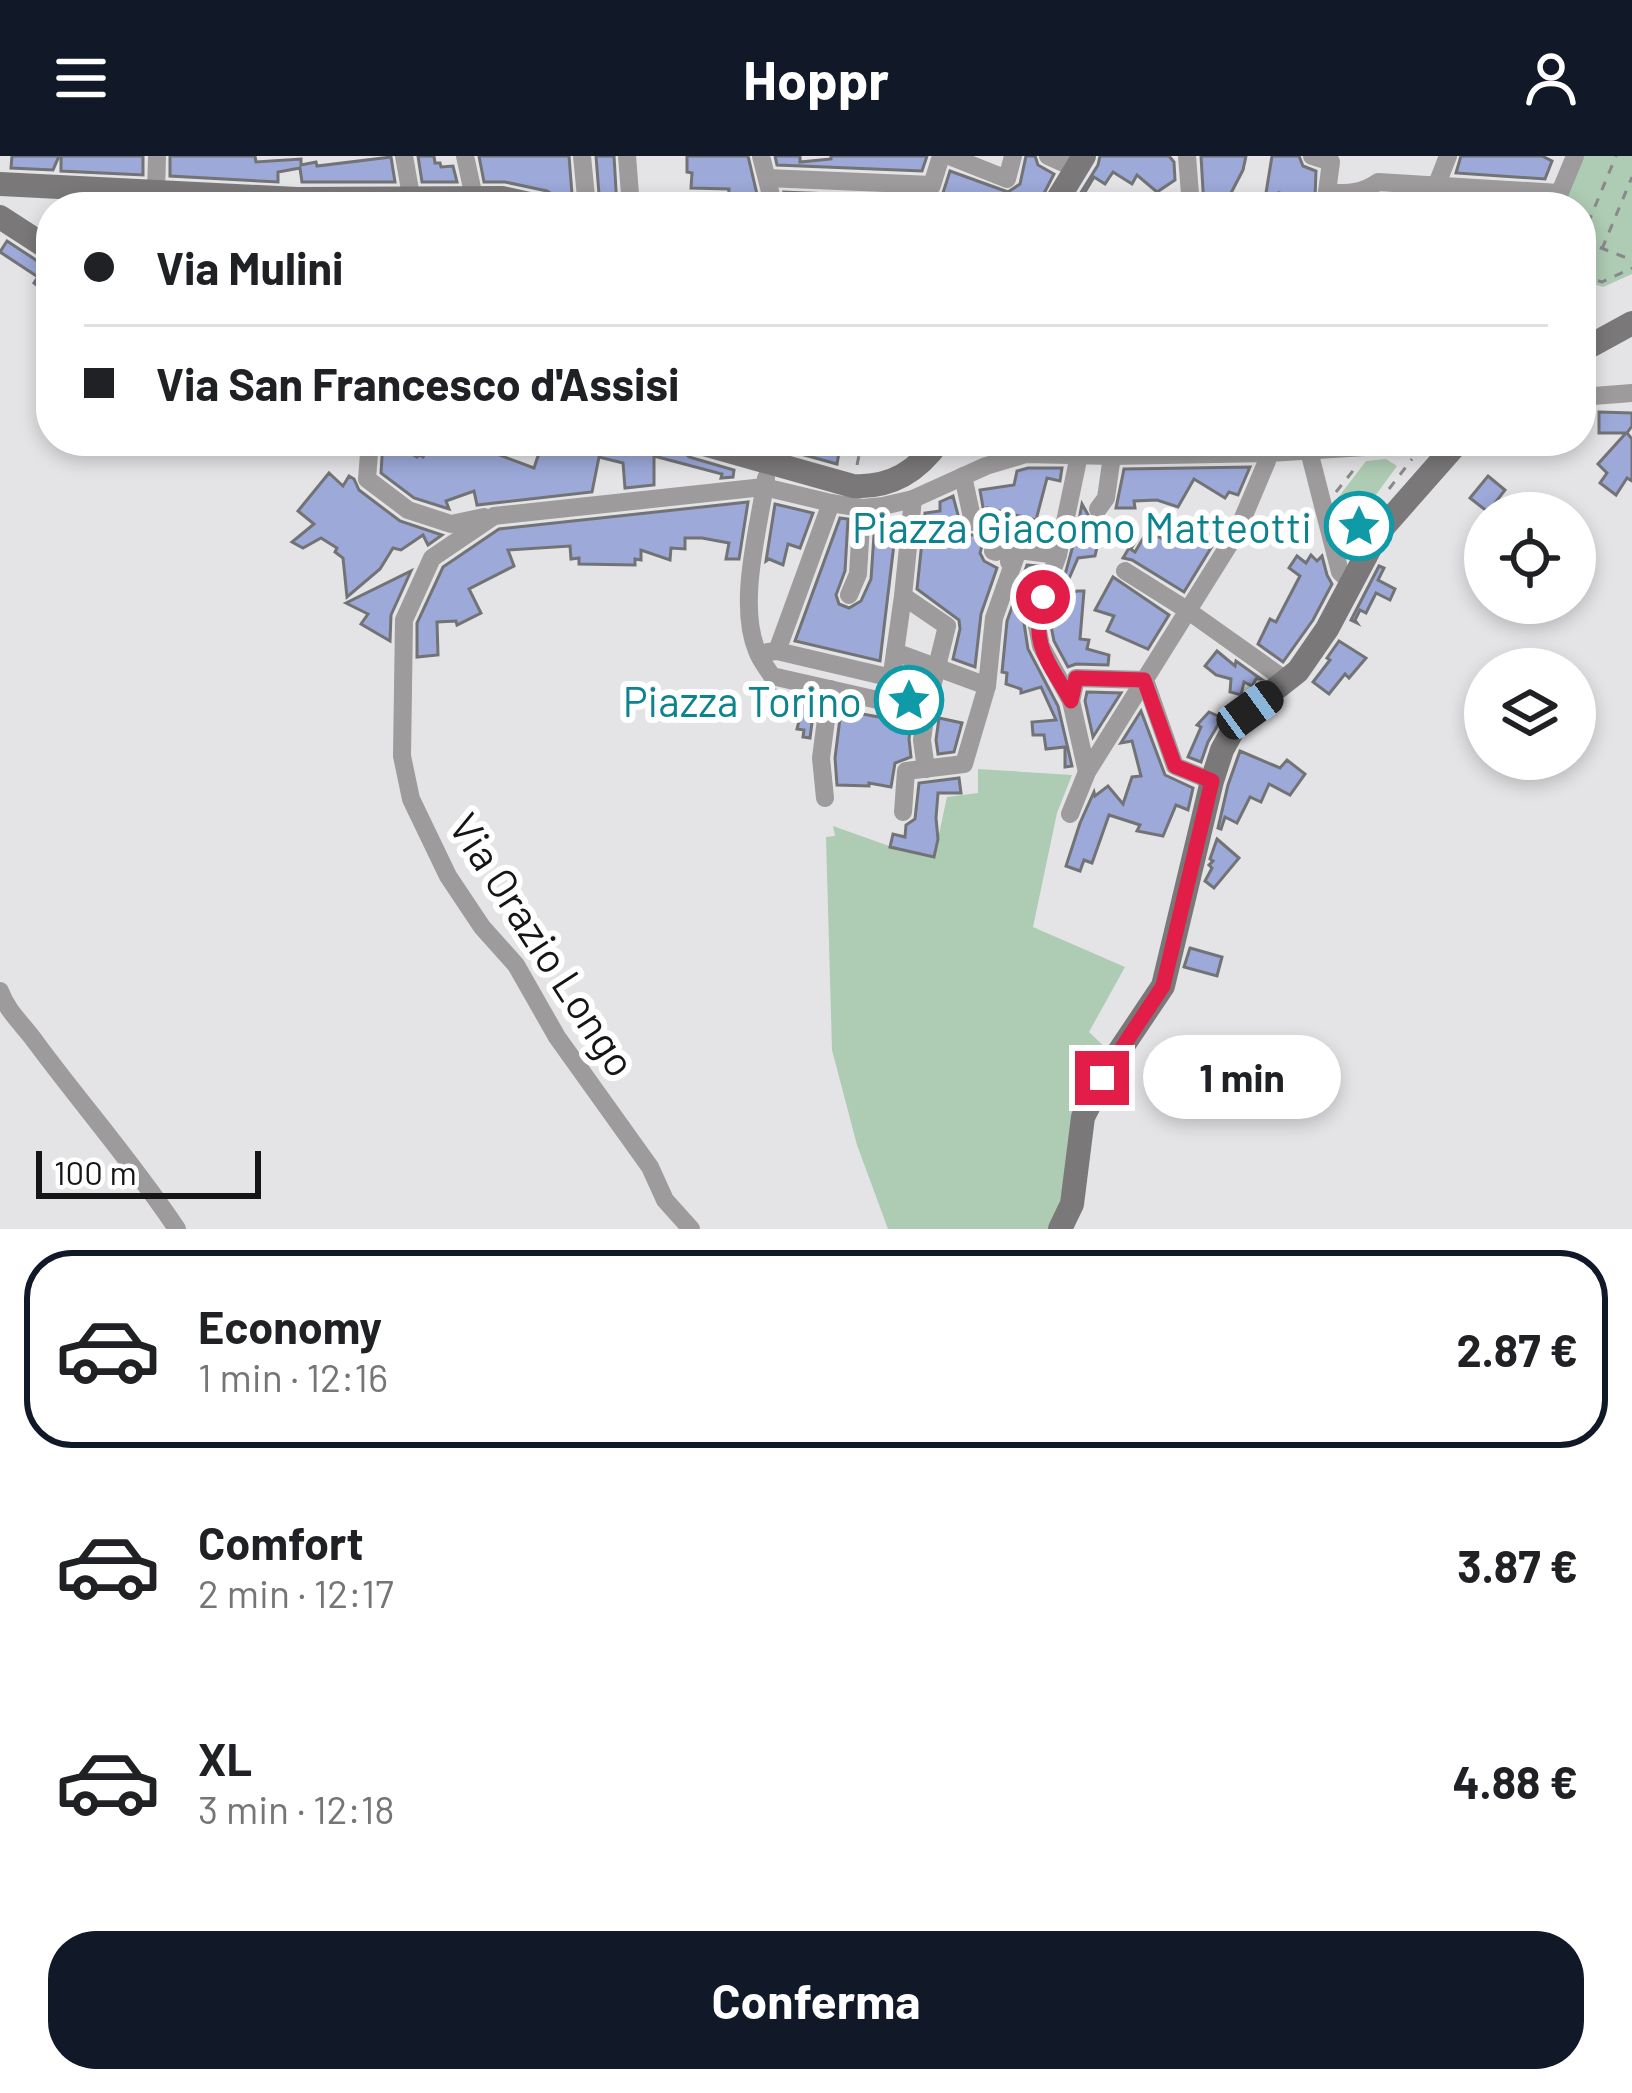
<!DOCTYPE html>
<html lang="it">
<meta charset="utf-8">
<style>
:root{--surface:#fff;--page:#f6f6f6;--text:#202124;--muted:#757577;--line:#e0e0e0;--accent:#111827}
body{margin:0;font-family:Barlow,sans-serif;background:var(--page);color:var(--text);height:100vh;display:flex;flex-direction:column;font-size:45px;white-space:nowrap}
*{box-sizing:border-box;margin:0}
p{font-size:39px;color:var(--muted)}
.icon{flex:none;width:66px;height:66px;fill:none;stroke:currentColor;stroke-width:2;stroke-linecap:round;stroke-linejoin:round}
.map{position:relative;height:1073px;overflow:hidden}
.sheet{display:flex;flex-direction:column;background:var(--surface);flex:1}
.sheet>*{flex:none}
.guide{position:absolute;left:36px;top:36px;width:1560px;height:264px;border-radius:48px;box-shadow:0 6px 18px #0003;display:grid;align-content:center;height:264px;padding:0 48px;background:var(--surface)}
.controls{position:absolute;left:1464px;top:336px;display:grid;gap:24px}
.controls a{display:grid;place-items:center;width:132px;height:132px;border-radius:50%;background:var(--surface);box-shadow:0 6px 18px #0003;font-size:60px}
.scale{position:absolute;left:36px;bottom:30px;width:225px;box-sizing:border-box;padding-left:12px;border:6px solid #151516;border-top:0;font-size:33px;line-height:42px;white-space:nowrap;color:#151516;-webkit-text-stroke:9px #fff;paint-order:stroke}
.end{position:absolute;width:54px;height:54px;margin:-27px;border:15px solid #e11d48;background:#fff;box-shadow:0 0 0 6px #fff}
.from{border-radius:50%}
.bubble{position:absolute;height:84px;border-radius:42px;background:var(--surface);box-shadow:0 6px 18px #0003;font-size:39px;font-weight:700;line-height:84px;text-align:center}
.car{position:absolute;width:36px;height:72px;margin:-36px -18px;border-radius:15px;box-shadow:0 0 9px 3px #0007;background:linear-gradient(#222 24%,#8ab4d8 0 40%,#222 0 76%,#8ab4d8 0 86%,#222 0)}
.guide b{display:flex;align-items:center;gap:42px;height:114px;font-size:45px}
.guide b+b{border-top:3px solid var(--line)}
.guide i{width:30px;height:30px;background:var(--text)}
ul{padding:21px 0 0;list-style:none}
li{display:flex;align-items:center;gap:36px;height:198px;margin:0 24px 18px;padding:0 24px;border:6px solid transparent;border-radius:48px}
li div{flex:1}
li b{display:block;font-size:45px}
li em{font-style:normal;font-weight:700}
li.active{border-color:var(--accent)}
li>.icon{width:108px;height:108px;stroke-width:1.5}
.button{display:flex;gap:24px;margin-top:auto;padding:24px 48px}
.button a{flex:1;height:138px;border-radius:48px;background:var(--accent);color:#fff;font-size:48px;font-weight:700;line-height:138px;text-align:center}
header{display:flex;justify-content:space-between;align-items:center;height:156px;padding:0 48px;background:var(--accent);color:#fff;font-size:54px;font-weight:700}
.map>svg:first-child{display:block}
.green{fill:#aecbb3}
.building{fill:#9ca9d9;stroke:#727375;stroke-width:3}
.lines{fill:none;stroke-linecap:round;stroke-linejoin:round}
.path{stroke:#89898b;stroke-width:3;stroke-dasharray:9 9;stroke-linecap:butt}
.street{stroke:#9d9b9b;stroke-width:18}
.secondary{stroke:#7a7878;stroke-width:24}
.route{stroke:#e11d48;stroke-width:15}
.labels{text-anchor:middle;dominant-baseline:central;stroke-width:12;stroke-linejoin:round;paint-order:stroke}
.culture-label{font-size:42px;fill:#0d838f;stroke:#fff;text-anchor:end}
.street-label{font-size:42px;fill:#151516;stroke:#fff}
</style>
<header><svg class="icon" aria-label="menu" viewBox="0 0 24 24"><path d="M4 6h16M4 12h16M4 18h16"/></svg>Hoppr<svg class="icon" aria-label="person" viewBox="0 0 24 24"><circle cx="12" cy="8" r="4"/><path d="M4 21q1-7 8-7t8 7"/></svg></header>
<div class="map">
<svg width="1632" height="1073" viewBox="0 0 1632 1073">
<rect width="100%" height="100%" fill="#e4e4e7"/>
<g class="green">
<polygon points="1584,0 1632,0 1632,118 1603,131 1581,124 1581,51 1563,51"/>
<polygon points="1386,303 1397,310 1351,373 1338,363 1334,347 1366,305"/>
<polygon points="978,613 1072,619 1057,657 1033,771 1125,811 1089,876 1110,896 1067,1034 1052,1073 888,1073 857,989 832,894 826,681 835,680 833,670 903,695 934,701 947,641 978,637"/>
</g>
<g class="building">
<polygon points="12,0 59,0 53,14 11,12"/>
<polygon points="61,0 143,0 143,19 61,15"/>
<polygon points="170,0 255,0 256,6 301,3 301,9 316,6 317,10 391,1 395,26 302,26 300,12 278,16 278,26 170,20"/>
<polygon points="418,0 434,0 435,7 440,7 441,11 453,10 457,26 422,26"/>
<polygon points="479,0 569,0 573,51 559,51 555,40 547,35 505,26 484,26"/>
<polygon points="596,0 614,0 617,51 600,51"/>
<polygon points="687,0 748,0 760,51 728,51 729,33 691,32 692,17 687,16"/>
<polygon points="775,0 800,0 800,6 831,3 831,0 927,0 922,15 777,9"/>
<polygon points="1026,0 1035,0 1038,9 1054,18 1037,51 952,51 935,43 930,49 922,46 921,51 862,51 829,46 829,51 787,51 784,36 932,42 943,37 950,15 1008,36 1020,28"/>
<polygon points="1100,0 1169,0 1174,6 1175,24 1157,36 1137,19 1132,28 1113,16 1105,28 1094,21 1076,51 1072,51 1098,9"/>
<polygon points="1201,0 1246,0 1243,14 1230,39 1251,51 1204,51"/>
<polygon points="1272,0 1299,0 1303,10 1316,15 1315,42 1320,48 1334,51 1315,51 1316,48 1279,37 1276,51 1257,51 1266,37"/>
<polygon points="1461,0 1542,0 1552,5 1545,23 1456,17"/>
<polygon points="1398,41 1539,49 1401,51 1395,48"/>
<polygon points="7,85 42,108 51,110 51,141 34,127 38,121 0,96"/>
<polygon points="1599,256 1632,257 1632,270 1627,277 1632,283 1632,325 1627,322 1616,339 1600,327 1607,317 1598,308 1626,277 1599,277"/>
<polygon points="383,285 391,285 417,301 419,299 423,301 431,285 462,285 534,312 543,285 656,285 678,291 689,301 734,314 733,321 721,322 722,318 654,300 654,329 625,332 623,307 599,301 592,336 477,349 474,335 446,345 449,353 414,342 381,317"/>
<polygon points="754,285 794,285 819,293 821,285 841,285 837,308"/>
<polygon points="1250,311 1238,339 1229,336 1225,342 1194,323 1178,351 1157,344 1134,345 1135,352 1116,352 1124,313"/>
<polygon points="1028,312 1062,312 1060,325 1047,322 1036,364 988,352 993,377 983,386 980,397 984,405 997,412 981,458 975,511 953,503 960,473 959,464 917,433 925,357 940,355 940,346 953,340 962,374 970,379 977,379 986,369 980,334 1014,329 1017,315"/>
<polygon points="329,317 343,330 349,320 354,323 359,334 400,365 442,379 428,389 423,379 401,394 393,392 380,413 347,441 343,402 335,396 337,392 321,382 303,392 292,386 314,368 298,355"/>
<polygon points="1488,320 1505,334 1488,356 1470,342"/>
<polygon points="748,346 739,403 726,403 729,387 702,382 685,382 685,393 671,392 670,404 641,394 641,404 635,403 635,409 579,408 579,402 571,403 570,390 508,394 514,410 469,433 481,457 457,469 456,465 437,466 438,499 417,501 417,467 443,411 499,373"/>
<polygon points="775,348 813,357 800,392 788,388 783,409 769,403 766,405"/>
<polygon points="1082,348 1091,364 1105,364 1135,386 1131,393 1108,380 1105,385 1099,383 1095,400 1078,402 1061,441 1077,435 1084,435 1080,483 1089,484 1087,493 1109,499 1108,509 1076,508 1068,511 1054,485 1051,470 1075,382 1078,382 1080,375 1077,374"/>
<polygon points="840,362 848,363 845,415 836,439 839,448 849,452 861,445 871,423 875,364 897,363 880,505 795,485"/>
<polygon points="1216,371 1222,374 1184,436 1132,404 1123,402 1129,392 1135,396 1148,374 1172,389 1178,379 1186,384 1190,377 1204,386"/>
<polygon points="1311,399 1317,405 1322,400 1327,419 1332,428 1313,464 1283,506 1258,488 1270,463 1276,466 1300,420 1289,412 1297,400 1306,407"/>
<polygon points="1027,409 1040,410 1024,467 1028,493 1058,550 1072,610 1065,611 1065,591 1046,593 1044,579 1033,579 1032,566 1056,564 1041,531 1021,537 1021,533 1006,528 1007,517 1002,516 1007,465"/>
<polygon points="1379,410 1384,412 1378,424 1395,433 1390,444 1376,437 1366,457 1360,454 1355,464 1357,467 1351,464"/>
<polygon points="411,415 391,459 390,485 361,468 368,458 346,447"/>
<polygon points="1113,421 1169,459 1148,493 1107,475 1114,460 1095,454"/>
<polygon points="1339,485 1366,502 1349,522 1345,518 1329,538 1313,526 1330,504 1327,502"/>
<polygon points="1217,495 1235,510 1236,505 1261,523 1256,523 1252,530 1244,526 1241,539 1230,536 1231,523 1216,519 1205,510"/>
<polygon points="770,533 815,544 810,582 803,581 804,574 797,573 799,565 760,553 765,535 769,536"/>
<polygon points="1087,536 1121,537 1093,581 1085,545"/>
<polygon points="841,554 911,567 909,583 911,601 895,607 891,631 869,627 869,630 837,629 835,602"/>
<polygon points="1141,555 1165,619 1193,632 1188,654 1176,649 1163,680 1137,675 1140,669 1109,659 1092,707 1084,704 1080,715 1066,710 1080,667 1094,636 1095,640 1108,630 1123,648 1132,621 1141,620 1132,585 1121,587"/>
<polygon points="1209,556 1222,562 1208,586 1201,606 1188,601 1201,571 1197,569"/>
<polygon points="939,562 962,567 954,596 938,598 936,584"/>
<polygon points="1240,595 1280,612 1287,604 1305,618 1290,639 1269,628 1261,646 1250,641 1237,667 1225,661 1221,673 1218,672 1228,629"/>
<polygon points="959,622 961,637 938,637 936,662 938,683 934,701 890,691 893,678 905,681 906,669 915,663 919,627"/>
<polygon points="1217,683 1239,702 1214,732 1205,725 1212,712 1209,709 1213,705 1210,703"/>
<polygon points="1190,792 1222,801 1217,820 1184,811"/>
</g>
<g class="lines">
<g class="path">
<polyline points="1581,84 1616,0"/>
<polyline points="1583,85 1632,104"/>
<polyline points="1602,93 1632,21"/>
<polyline points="1581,112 1590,90"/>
<polyline points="1581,119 1602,126 1632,112"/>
<polyline points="815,298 817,285"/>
<polyline points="857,309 862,285"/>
<polyline points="1389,333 1412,303"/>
<polyline points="1336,336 1356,311"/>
</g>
<g class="street">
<polyline points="404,0 413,51"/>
<polyline points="465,0 474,41"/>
<polyline points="582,0 587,51"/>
<polyline points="627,0 631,51"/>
<polyline points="761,0 774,51"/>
<polyline points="949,0 1007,23 1013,0"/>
<polyline points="1048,0 1077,13"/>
<polyline points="1187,0 1191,51"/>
<path d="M1312,0L1331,6L1327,36C1347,38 1361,38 1378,26L1559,37"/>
<polyline points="767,22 932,29 941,0"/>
<polyline points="1437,28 1448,0"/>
<polyline points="156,36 157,0"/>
<polyline points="1554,51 1575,0"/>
<polyline points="1581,241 1632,237"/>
<polyline points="370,285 367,323 408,354 451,368 484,361"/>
<polyline points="1082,285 1058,399 1043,441 1037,470 1041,490 1071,545 1087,616"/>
<polyline points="1309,295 1340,416 1351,427"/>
<polyline points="963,320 973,366"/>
<path d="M766,322C759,372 737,447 757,495C760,504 767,512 772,520L926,555"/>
<polyline points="1098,353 1106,342 1112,300"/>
<polyline points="993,395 996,396 997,390 1012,393 1009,406"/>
<polyline points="1125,415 1187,454 1287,525"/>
<polyline points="849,439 858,418 862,352"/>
<polyline points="903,440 947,470 926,555 922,584 926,613"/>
<polyline points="777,495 831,347"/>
<polyline points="768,496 777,495 892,522"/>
<polyline points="895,496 987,530"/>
<polyline points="1071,545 1076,522 1145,524 1175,610 1212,625"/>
<polyline points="888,546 903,440 913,343"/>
<polyline points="825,642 821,602 830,533"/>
<polyline points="903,656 906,615 964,608 987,530 994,462 1018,394 1058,399"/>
<polyline points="1070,658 1087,616 1237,376 1267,305 1268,297"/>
<path d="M0,835C8,857 24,869 37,888C83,950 134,1008 177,1073"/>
<polyline points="691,1073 665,1044 650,1011 557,881 516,809 482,771 448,720 411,643 402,600 404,464 432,402 494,360 764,331 831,347 862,352 883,350 913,343 986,310 1026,298 1112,300 1268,297 1460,285"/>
</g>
<g class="secondary">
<polyline points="0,28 297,43 502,42 543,51"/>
<polyline points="1053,51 1084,0"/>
<polyline points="0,61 51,94"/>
<polyline points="1581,195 1632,167"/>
<path d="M693,285L853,330C891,332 918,315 939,285"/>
<polyline points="1060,1073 1072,1048 1083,961 1108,912 1163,830 1212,625 1222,594 1233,574 1249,554 1298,515 1327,473 1378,377 1459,285"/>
</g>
</g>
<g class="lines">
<path class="route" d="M1043,441C1030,490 1048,504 1071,545L1076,522L1144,524L1175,610L1212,625L1163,830L1102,922"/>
</g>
<defs>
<g id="sight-ring" transform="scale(3.45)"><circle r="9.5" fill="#fff" stroke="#0f9aa8" stroke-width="1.5"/><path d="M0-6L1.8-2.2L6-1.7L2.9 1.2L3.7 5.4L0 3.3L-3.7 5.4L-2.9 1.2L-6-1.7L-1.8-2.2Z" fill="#0f9aa8"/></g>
</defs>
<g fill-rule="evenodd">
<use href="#sight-ring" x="1359" y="370"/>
<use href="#sight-ring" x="909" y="544"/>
</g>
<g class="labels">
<g class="culture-label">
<text x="1312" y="370">Piazza Giacomo Matteotti</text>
<text x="862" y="544">Piazza Torino</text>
</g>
<g class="street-label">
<text transform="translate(544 788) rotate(57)">Via Orazio Longo</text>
</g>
</g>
</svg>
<div class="controls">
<a><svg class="icon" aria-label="locate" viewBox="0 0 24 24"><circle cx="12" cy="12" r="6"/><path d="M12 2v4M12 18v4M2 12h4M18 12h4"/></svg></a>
<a><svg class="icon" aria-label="layers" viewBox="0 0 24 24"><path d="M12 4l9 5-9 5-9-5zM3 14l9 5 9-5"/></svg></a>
</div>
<div class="scale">100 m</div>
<i class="end from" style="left:1043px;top:441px"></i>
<i class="end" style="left:1102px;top:922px"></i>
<div class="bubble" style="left:1143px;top:879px;width:198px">1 min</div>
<i class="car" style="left:1250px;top:554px;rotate:54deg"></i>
<div class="guide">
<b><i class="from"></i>Via Mulini</b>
<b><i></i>Via San Francesco d'Assisi</b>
</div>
</div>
<section class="sheet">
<ul>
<li class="active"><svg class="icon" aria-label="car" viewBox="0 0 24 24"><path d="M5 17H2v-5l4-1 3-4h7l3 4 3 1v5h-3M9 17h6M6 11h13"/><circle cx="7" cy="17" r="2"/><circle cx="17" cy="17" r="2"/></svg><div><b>Economy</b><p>1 min · 12:16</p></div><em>2.87 €</em></li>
<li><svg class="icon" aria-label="car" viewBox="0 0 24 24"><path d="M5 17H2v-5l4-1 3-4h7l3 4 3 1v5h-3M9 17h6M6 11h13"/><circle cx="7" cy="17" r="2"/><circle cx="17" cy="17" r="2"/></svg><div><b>Comfort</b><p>2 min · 12:17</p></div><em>3.87 €</em></li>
<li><svg class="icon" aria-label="car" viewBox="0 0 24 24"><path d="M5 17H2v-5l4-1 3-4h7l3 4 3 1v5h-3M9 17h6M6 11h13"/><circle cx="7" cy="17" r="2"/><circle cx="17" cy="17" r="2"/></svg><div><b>XL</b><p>3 min · 12:18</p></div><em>4.88 €</em></li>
</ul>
<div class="button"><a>Conferma</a></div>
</section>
